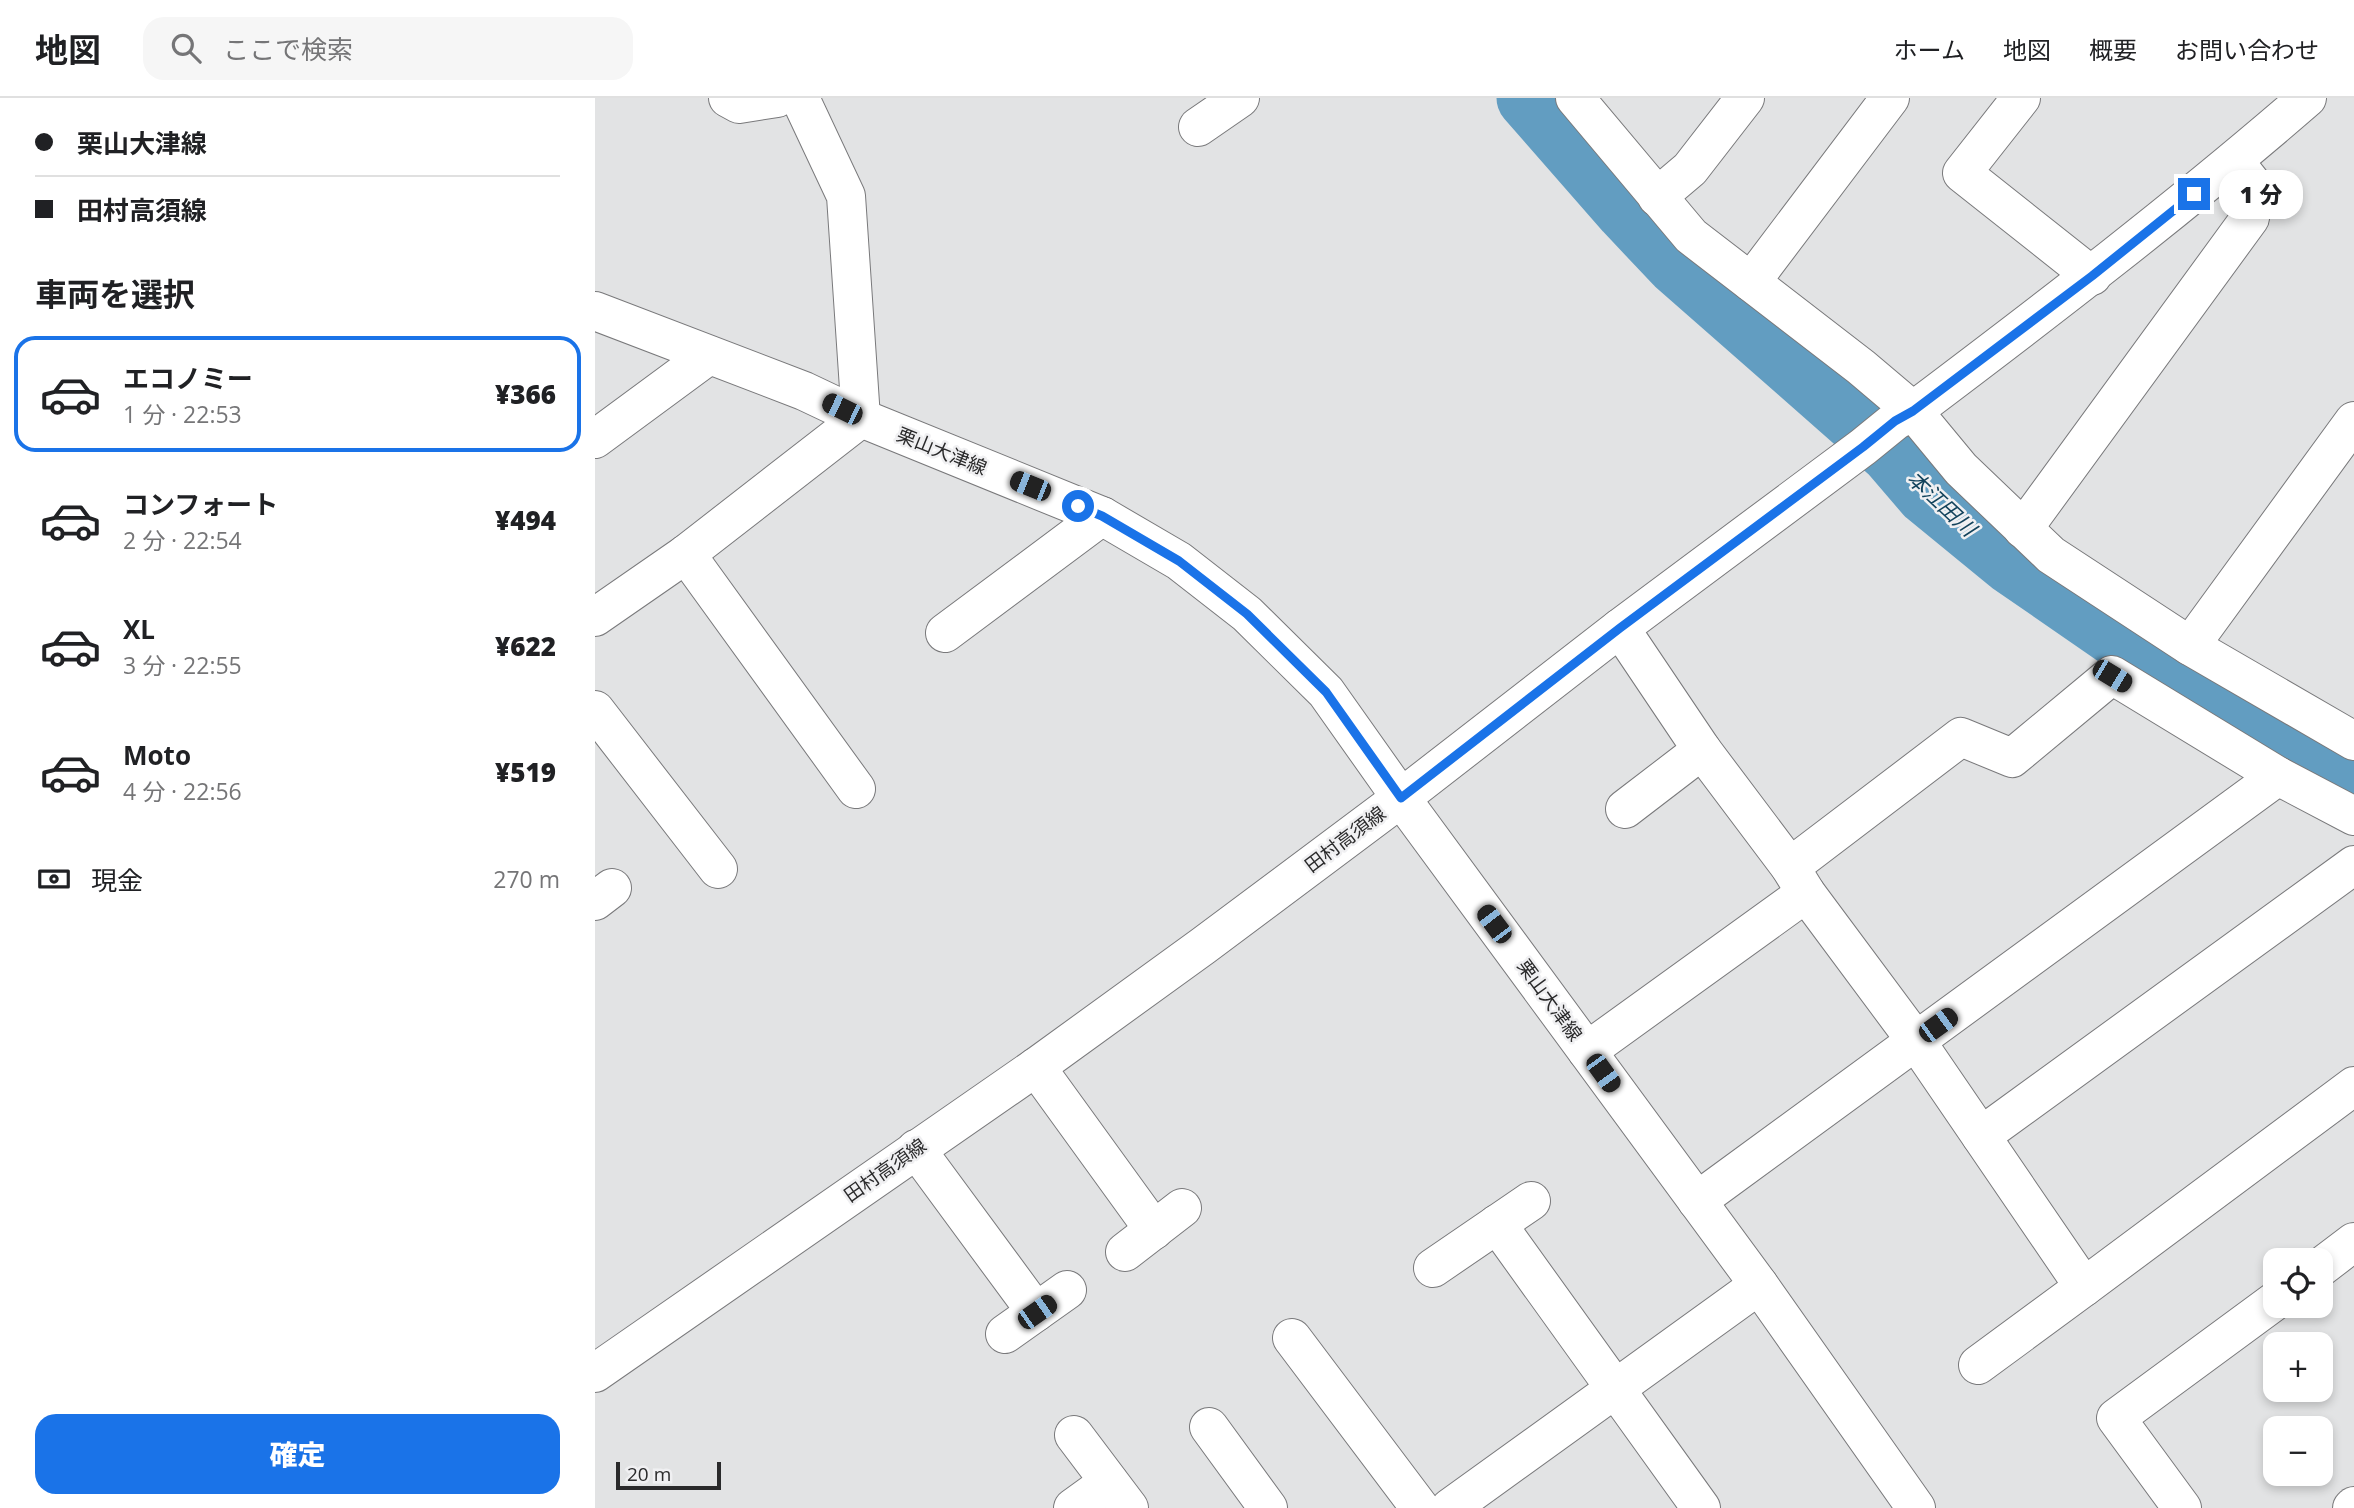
<!DOCTYPE html>
<html lang="ja">
<meta charset="utf-8">
<style>
:root{--surface:#fff;--page:#f6f6f6;--text:#202124;--muted:#757577;--line:#e0e0e0;--accent:#1a73e8}
body{margin:0;font-family:"Open Sans","Noto Sans JP",sans-serif;background:var(--page);color:var(--text);height:100vh;display:flex;flex-direction:column;font-size:26px;white-space:nowrap}
*{box-sizing:border-box;margin:0}
p{font-size:23px;color:var(--muted)}
.icon{flex:none;width:38px;height:38px;fill:none;stroke:currentColor;stroke-width:2;stroke-linecap:round;stroke-linejoin:round}
.map{position:relative;flex:1;overflow:hidden}
.side{display:flex;flex-direction:column;background:var(--surface);width:595px}
.side>*{flex:none}
.hud{display:grid;align-content:center;height:154px;padding:0 35px;background:var(--surface)}
.fabs{position:absolute;left:1668px;top:1150px;display:grid;gap:14px}
.fabs a{display:grid;place-items:center;width:70px;height:70px;border-radius:14px;background:var(--surface);box-shadow:0 4px 10px #0003;font-size:35px}
.scale{position:absolute;left:21px;bottom:18px;width:105px;box-sizing:border-box;padding-left:7px;border:4px solid #2a2a2b;border-top:0;font-size:19px;line-height:24px;white-space:nowrap;color:#2a2a2b;-webkit-text-stroke:5px #f0f0f2;paint-order:stroke}
.end{position:absolute;width:32px;height:32px;margin:-16px;border:9px solid #1a73e8;background:#fff;box-shadow:0 0 0 4px #fff}
.from{border-radius:50%}
.bubble{position:absolute;height:49px;border-radius:21px;background:var(--surface);box-shadow:0 4px 10px #0003;font-size:23px;font-weight:800;line-height:49px;text-align:center}
.car{position:absolute;width:21px;height:42px;margin:-21px -10px;border-radius:9px;box-shadow:0 0 5px 2px #0007;background:linear-gradient(#222 24%,#8ab4d8 0 40%,#222 0 76%,#8ab4d8 0 86%,#222 0)}
.hud b{display:flex;align-items:center;gap:24px;height:66px;font-size:26px}
.hud b+b{border-top:2px solid var(--line)}
.hud i{width:18px;height:18px;background:var(--text)}
ul{padding:0;list-style:none}
li{display:flex;align-items:center;gap:21px;height:116px;margin:0 14px 10px;padding:0 21px;border:4px solid transparent;border-radius:21px}
li div{flex:1}
li b{display:block;font-size:26px}
li em{font-style:normal;font-weight:800}
li.current{border-color:var(--accent)}
li>.icon{width:63px;height:63px;stroke-width:1.5}
h2{padding:0 35px;font-size:32px;line-height:84px}
.pay{display:flex;align-items:center;gap:18px;height:77px;padding:0 35px;font-size:26px}
.pay p{margin-inline-start:auto}
.cta{display:flex;gap:14px;margin-top:auto;padding:14px 35px}
.cta a{flex:1;height:80px;border-radius:21px;background:var(--accent);color:#fff;font-size:28px;font-weight:800;line-height:80px;text-align:center}
header{display:flex;align-items:center;gap:42px;box-sizing:border-box;height:98px;padding:0 35px;background:var(--surface);border-bottom:2px solid var(--line)}
header strong{font-size:33px}
nav{display:flex;gap:38px;margin-inline-start:auto;font-size:24px}
.search{width:490px;height:63px;background:var(--page);display:flex;align-items:center;gap:18px;box-sizing:border-box;padding:0 24px;border-radius:21px;color:var(--muted);font-size:26px}
main{display:flex;flex:1;min-height:0}
.map>svg:first-child{display:block}
.lines{fill:none;stroke-linecap:round;stroke-linejoin:round}
.river{stroke:#629dc1;stroke-width:63}
.minor-casing{stroke:#79797b;stroke-width:40}
.secondary-casing{stroke:#79797b;stroke-width:40}
.minor{stroke:#fff;stroke-width:38}
.secondary{stroke:#fff;stroke-width:38}
.route{stroke:#1a73e8;stroke-width:9}
.labels{text-anchor:middle;dominant-baseline:central;stroke-width:5;stroke-linejoin:round;paint-order:stroke}
.street-label{font-size:19px;fill:#2a2a2b;stroke:#f0f0f2}
.water-label{font-size:21px;font-style:italic;fill:#13435c;stroke:#f0f0f2}
</style>
<header>
<strong>地図</strong>
<div class="search"><svg class="icon" aria-label="search" viewBox="0 0 24 24"><circle cx="10" cy="10" r="6"/><path d="M15 15l6 6"/></svg>ここで検索</div>
<nav><a>ホーム</a><a>地図</a><a>概要</a><a>お問い合わせ</a></nav>
</header>
<main>
<section class="side">
<div class="hud">
<b><i class="from"></i>栗山大津線</b>
<b><i></i>田村高須線</b>
</div>
<h2>車両を選択</h2>
<ul>
<li class="current"><svg class="icon" aria-label="car" viewBox="0 0 24 24"><path d="M5 17H2v-5l4-1 3-4h7l3 4 3 1v5h-3M9 17h6M6 11h13"/><circle cx="7" cy="17" r="2"/><circle cx="17" cy="17" r="2"/></svg><div><b>エコノミー</b><p>1 分 · 22:53</p></div><em>¥366</em></li>
<li><svg class="icon" aria-label="car" viewBox="0 0 24 24"><path d="M5 17H2v-5l4-1 3-4h7l3 4 3 1v5h-3M9 17h6M6 11h13"/><circle cx="7" cy="17" r="2"/><circle cx="17" cy="17" r="2"/></svg><div><b>コンフォート</b><p>2 分 · 22:54</p></div><em>¥494</em></li>
<li><svg class="icon" aria-label="car" viewBox="0 0 24 24"><path d="M5 17H2v-5l4-1 3-4h7l3 4 3 1v5h-3M9 17h6M6 11h13"/><circle cx="7" cy="17" r="2"/><circle cx="17" cy="17" r="2"/></svg><div><b>XL</b><p>3 分 · 22:55</p></div><em>¥622</em></li>
<li><svg class="icon" aria-label="car" viewBox="0 0 24 24"><path d="M5 17H2v-5l4-1 3-4h7l3 4 3 1v5h-3M9 17h6M6 11h13"/><circle cx="7" cy="17" r="2"/><circle cx="17" cy="17" r="2"/></svg><div><b>Moto</b><p>4 分 · 22:56</p></div><em>¥519</em></li>
</ul>
<div class="pay"><svg class="icon" aria-label="cash" viewBox="0 0 24 24"><path d="M3 7h18v10H3z"/><circle cx="12" cy="12" r="2"/></svg>現金<p>270 m</p></div>
<div class="cta"><a>確定</a></div>
</section>
<div class="map">
<svg width="1759" height="1410" viewBox="0 0 1759 1410">
<rect width="100%" height="100%" fill="#e2e3e4"/>
<g class="lines">
<polyline class="river" points="933,0 1031,112 1081,165 1296,354 1332,396 1415,464 1596,589 1759,679"/>
<g class="minor-casing">
<g id="minor">
<polyline points="133,0 144,6 182,0"/>
<polyline points="980,0 1096,138 1266,269 1318,313 1366,371 1456,457 1595,548 1759,643"/>
<polyline points="1426,0 1367,75 1497,178"/>
<polyline points="603,29 645,0"/>
<polyline points="1062,99 1095,71 1150,0"/>
<polyline points="1156,184 1295,0"/>
<polyline points="0,341 114,257"/>
<polyline points="1428,431 1655,120 1658,87 1639,63"/>
<polyline points="91,456 261,691"/>
<polyline points="0,519 91,456 266,320 251,98 205,0"/>
<polyline points="1025,530 1107,652 1195,769 1211,795 1321,943 1489,1189 1759,988"/>
<polyline points="350,535 507,418"/>
<polyline points="1595,548 1759,323"/>
<polyline points="0,612 123,771"/>
<polyline points="1030,711 1107,652"/>
<polyline points="1195,769 1366,639 1417,660 1517,577 1683,678 1759,718"/>
<polyline points="0,803 17,790"/>
<polyline points="992,953 1211,795"/>
<polyline points="441,969 559,1132"/>
<polyline points="1386,1038 1759,767"/>
<polyline points="321,1051 441,1214"/>
<polyline points="1102,1103 1683,678"/>
<polyline points="902,1126 1106,1410"/>
<polyline points="530,1154 587,1110"/>
<polyline points="1726,1169 1759,1144"/>
<polyline points="838,1170 936,1103"/>
<polyline points="410,1236 472,1192"/>
<polyline points="697,1240 825,1410"/>
<polyline points="1383,1267 1489,1189"/>
<polyline points="614,1329 673,1410"/>
<polyline points="479,1337 534,1410"/>
<polyline points="478,1410 514,1384"/>
<polyline points="855,1410 1164,1187"/>
<polyline points="1587,1410 1521,1320 1680,1203"/>
<polyline points="1757,1410 1759,1408"/>
</g>
</g>
<g class="secondary-casing">
<g id="secondary">
<polyline points="0,213 209,293 266,320 507,418 584,463 652,516 731,594 806,700 1164,1187 1321,1410"/>
<path d="M0,1275L441,969L608,848L806,700L1025,530L1268,349L1300,323L1318,313C1452,212 1585,110 1712,0"/>
</g>
</g>
<use href="#minor" class="minor"/>
<use href="#secondary" class="secondary"/>
</g>
<g class="lines">
<polyline class="route" points="483,408 507,418 584,463 652,516 731,594 806,700 1025,530 1268,349 1300,323 1318,313 1497,178 1599,96"/>
</g>
<g class="labels">
<g class="street-label">
<text transform="translate(347 353) rotate(22)">栗山大津線</text>
<text transform="translate(750 741) rotate(-37)">田村高須線</text>
<text transform="translate(955 902) rotate(54)">栗山大津線</text>
<text transform="translate(290 1072) rotate(-35)">田村高須線</text>
</g>
<g class="water-label">
<text transform="translate(1347 405) rotate(43)">本江田川</text>
</g>
</g>
</svg>
<div class="fabs">
<a><svg class="icon" aria-label="locate" viewBox="0 0 24 24"><circle cx="12" cy="12" r="6"/><path d="M12 2v4M12 18v4M2 12h4M18 12h4"/></svg></a>
<a>+</a>
<a>−</a>
</div>
<div class="scale">20 m</div>
<i class="end from" style="left:483px;top:408px"></i>
<i class="end" style="left:1599px;top:96px"></i>
<div class="bubble" style="left:1624px;top:72px;width:84px">1 分</div>
<i class="car" style="left:247px;top:311px;rotate:296deg"></i>
<i class="car" style="left:435px;top:388px;rotate:292deg"></i>
<i class="car" style="left:1517px;top:578px;rotate:121deg"></i>
<i class="car" style="left:899px;top:826px;rotate:323deg"></i>
<i class="car" style="left:1343px;top:927px;rotate:54deg"></i>
<i class="car" style="left:1008px;top:975px;rotate:144deg"></i>
<i class="car" style="left:442px;top:1214px;rotate:55deg"></i>
</div>
</main>
